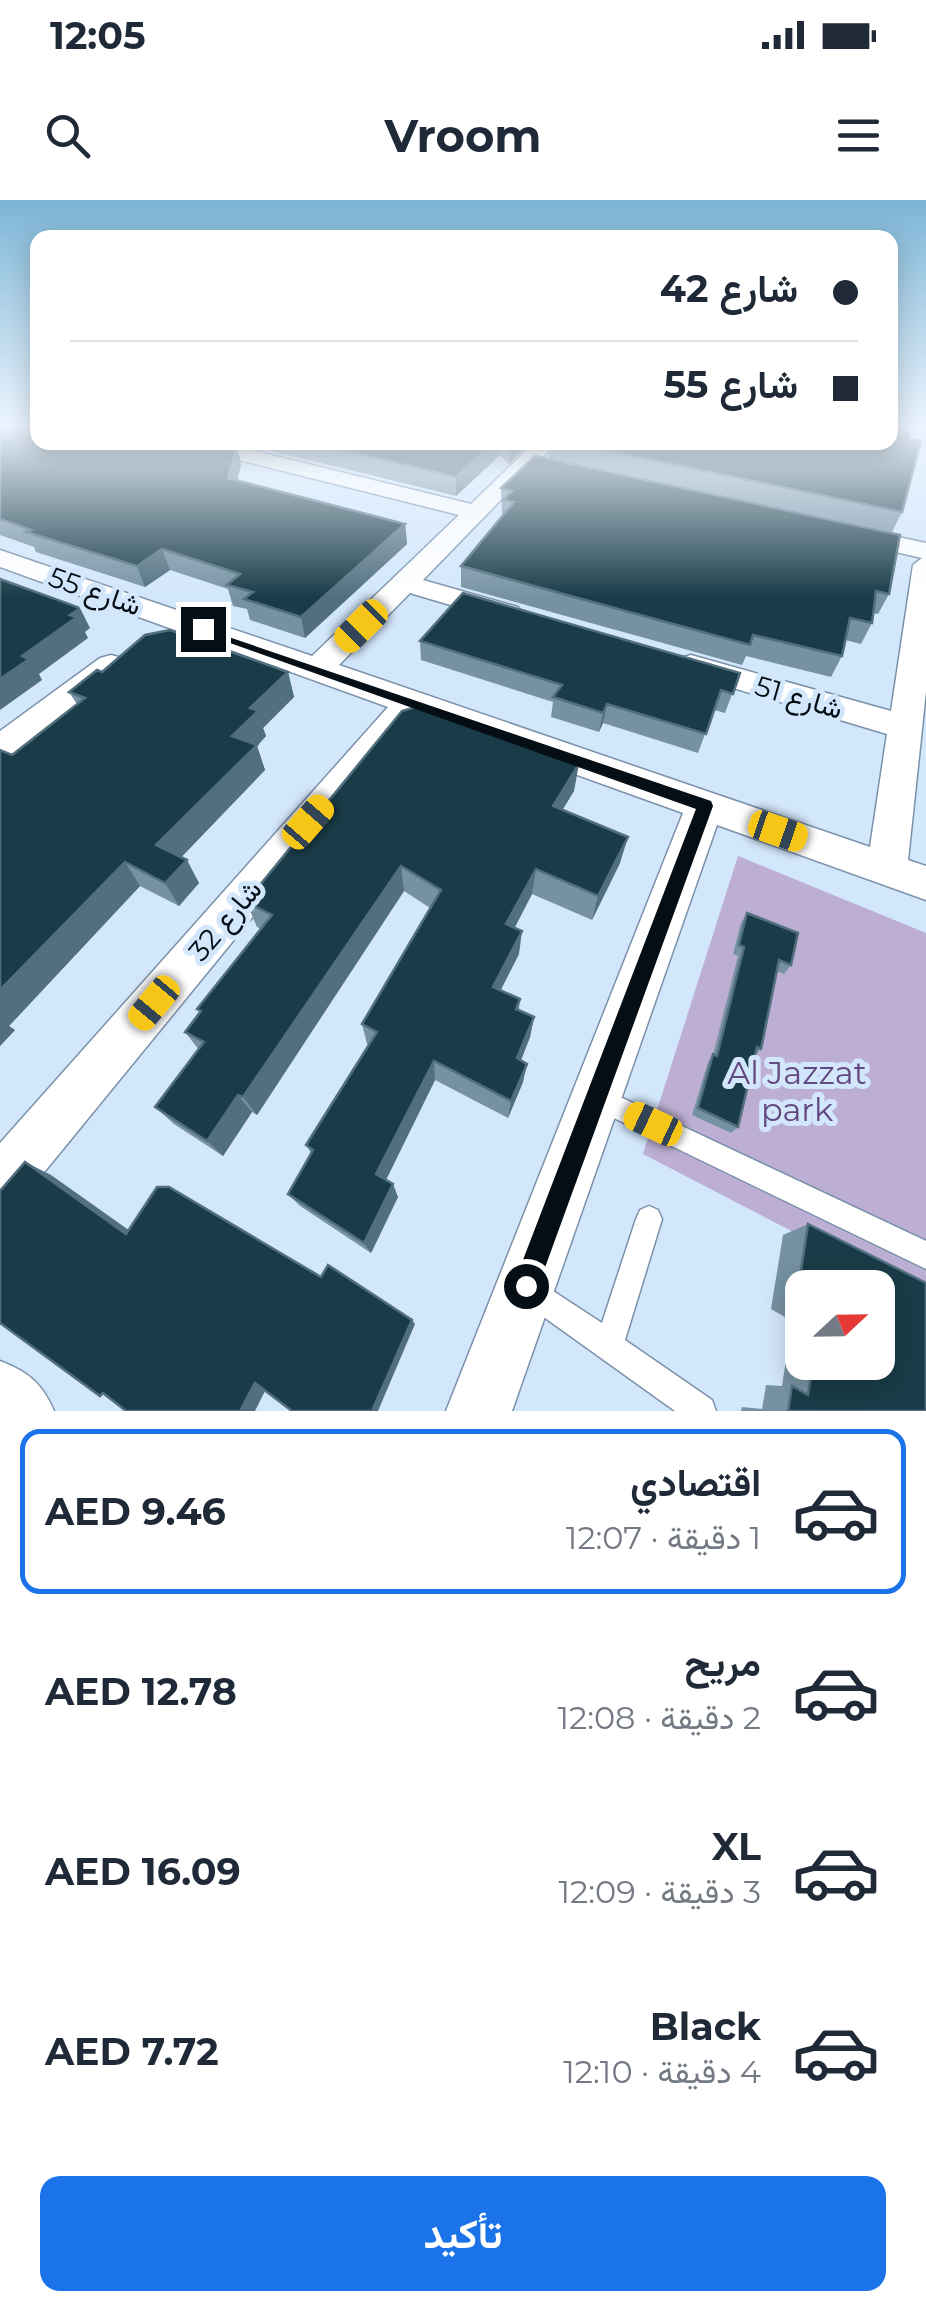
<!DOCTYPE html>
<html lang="ar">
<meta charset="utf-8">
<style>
:root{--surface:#fff;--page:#f6f6f7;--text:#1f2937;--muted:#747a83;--line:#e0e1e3;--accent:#1a73e8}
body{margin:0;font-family:Montserrat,Vazirmatn,sans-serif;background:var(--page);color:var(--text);direction:rtl;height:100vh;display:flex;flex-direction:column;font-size:38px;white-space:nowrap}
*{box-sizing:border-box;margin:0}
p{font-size:32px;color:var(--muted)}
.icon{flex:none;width:55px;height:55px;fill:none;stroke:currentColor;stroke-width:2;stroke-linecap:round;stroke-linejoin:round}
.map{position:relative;height:1211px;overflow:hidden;direction:ltr}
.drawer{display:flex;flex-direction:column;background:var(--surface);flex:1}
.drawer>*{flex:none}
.hud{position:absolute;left:30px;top:30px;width:868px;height:220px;border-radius:20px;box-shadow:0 5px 25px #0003;direction:rtl;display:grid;align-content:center;height:220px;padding:0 40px;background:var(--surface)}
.needle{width:65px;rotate:68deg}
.tools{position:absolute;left:785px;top:1070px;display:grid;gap:20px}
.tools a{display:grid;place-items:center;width:110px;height:110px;border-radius:20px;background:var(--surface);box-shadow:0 5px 25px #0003;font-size:50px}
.end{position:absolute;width:45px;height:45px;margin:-22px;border:12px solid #050d15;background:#fff;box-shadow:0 0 0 5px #fff}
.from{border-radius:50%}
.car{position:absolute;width:30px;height:60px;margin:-30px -15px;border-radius:12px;box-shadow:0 0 8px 2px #0007;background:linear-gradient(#f5c518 24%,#345 0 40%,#f5c518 0 76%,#345 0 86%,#f5c518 0)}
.hud b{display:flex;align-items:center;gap:35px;height:95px;font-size:38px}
.hud b+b{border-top:2px solid var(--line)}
.hud i{width:25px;height:25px;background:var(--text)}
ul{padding:18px 0 0;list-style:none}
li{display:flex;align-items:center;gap:30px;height:165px;margin:0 20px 15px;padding:0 20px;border:5px solid transparent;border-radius:20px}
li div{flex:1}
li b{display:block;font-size:38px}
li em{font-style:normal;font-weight:700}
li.current{border-color:var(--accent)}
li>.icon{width:90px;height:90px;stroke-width:1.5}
.cta{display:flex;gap:20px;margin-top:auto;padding:20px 40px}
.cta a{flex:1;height:115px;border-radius:20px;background:var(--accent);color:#fff;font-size:40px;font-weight:700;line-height:115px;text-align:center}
.status{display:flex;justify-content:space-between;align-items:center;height:70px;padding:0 50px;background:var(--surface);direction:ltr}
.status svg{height:28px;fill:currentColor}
header{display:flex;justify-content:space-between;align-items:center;height:130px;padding:0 40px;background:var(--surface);font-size:45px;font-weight:700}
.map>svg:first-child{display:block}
.green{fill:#bdafd3}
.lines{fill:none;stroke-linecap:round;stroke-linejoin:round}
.service-casing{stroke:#7a91a9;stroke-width:3}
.minor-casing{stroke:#7a91a9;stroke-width:3}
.service{fill:#fff;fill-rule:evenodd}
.minor{fill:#fff;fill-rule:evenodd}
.wall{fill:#7692a2;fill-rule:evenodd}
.shaded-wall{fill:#516f7e}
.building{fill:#193c48;stroke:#516f7e;stroke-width:2.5}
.route{fill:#050d15}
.labels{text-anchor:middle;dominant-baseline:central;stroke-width:10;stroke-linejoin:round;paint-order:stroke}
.street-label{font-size:28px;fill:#050d15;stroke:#d3e7fc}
.near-park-label{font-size:32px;fill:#624981;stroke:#d3e7fc}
</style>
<div class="status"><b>12:05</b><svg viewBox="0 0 49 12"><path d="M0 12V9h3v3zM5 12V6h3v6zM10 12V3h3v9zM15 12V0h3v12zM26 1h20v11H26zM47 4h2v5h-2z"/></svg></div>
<header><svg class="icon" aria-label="menu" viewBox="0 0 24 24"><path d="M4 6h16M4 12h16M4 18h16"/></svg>Vroom<svg class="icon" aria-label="search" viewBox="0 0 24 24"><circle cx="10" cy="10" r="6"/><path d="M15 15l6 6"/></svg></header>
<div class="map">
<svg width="926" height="1211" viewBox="0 0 926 1211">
<rect width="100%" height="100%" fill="#d3e7fc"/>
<polygon class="green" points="738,656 926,733 926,1101 643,954"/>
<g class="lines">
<g class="service-casing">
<g id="service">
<polygon points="597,886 926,1041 926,1069 589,906 585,898 589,890"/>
<polygon points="649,1006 658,1010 662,1019 625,1140 712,1200 716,1211 675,1211 520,1100 516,1090 520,1080 530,1076 602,1123 636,1019 640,1010"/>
</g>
</g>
<g class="minor-casing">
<g id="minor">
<polygon points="180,242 218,242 471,304 535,242 557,242 423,380 518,407 522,413 518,419 508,422 410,393 339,465 870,647 887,534 680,472 675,465 680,458 691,455 891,511 913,365 922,358 843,340 839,335 852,327 926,343 926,491 908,660 926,666 926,700 717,625 512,1211 446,1211 683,613 416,517 19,1003 0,1011 0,943 388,507 0,367 0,350 312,456 459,315 183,246"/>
<polygon points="111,455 122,458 127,465 122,472 12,558 0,561 0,531 100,458"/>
<path d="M0,1161C28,1172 42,1183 54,1211H0Z"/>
</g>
</g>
<use href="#service" class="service"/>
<use href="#minor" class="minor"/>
</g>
<g class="wall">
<polygon points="0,228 237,246 241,264 237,281 405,324 407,344 305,438 250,420 247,409 233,406 228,389 170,370 145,387 36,352 34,347 0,335"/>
<polygon points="236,242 531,242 509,264 500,255 456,296"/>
<polygon points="550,242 890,242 902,312 892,332 549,258"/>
<polygon points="501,288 889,394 878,414 873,413 872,423 861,444 845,440 842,456 831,477 746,456 742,465 461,387 461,366 502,317"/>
<polygon points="420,441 740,473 725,513 714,510 698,553 603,523 599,532 551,517 553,502 421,460"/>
<polygon points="102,472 288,472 294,497 263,528 266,536 257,546 265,570 181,657 199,683 179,706 140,686 9,826 15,830 0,846 12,555 77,504 69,492"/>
<polygon points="574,591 562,610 620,663 592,720 532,694 515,727 519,754 500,791 520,799 519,810 534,817 530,837 521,860 523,882 508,918 435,880 386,980 398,997 371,1053 300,1006 288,994 311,953 306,945 369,845 367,844 362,824 430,708 404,691 257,915 252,912 223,956 174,924 155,907 199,850 185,832 200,813 197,809 261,729 257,727 246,702"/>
<polygon points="747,713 791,765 784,774 776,771 761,849 755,855 738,927 731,933 692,915 708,862 713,855 738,756 733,754 741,723"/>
<path d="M808,1024L926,1211H741L742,1207L762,1209L766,1185L782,1186L792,1121L771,1109L783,1035ZM802,1088L878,1162H802Z"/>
</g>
<g class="shaded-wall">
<polygon points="494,242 500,242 500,255 456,296 456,277"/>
<polygon points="513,242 531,242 509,264 510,245"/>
<polygon points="237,246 241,264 233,297 228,278"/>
<polygon points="405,324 407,344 305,438 301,417"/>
<polygon points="162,349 170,370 145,387 137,366"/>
<polygon points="80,408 90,428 85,432 88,438 39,474 42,480 0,510 0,479 22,456 70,415"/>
<polygon points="288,472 294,497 263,528 266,536 257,546 265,570 170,669 156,645 250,508"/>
<polygon points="607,504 603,523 599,532 603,513"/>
<polygon points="579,564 574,591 549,632 553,606"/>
<polygon points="628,637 620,663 592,720 598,696"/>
<polygon points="187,660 199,683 179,706 165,683"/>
<polygon points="125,662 140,686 9,826 15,830 0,846 0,790"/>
<polygon points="401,666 404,691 257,915 243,897"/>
<polygon points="536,669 532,694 504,748 506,724"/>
<polygon points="522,731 519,754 491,809 493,787"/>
<polygon points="534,817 530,837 514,878 517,858"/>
<polygon points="434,861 435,880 382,988 376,974"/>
<polygon points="527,864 523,882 508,918 511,901"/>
<polygon points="238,895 252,912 223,956 207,941"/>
<polygon points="25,962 51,975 147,1043 126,1034"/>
<polygon points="393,984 398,997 371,1053 364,1043"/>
<polygon points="412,1120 415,1124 378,1211 372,1211"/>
<polygon points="255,1183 269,1183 255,1211 240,1211"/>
</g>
<g class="building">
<polygon points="0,228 38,228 38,242 223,242 237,246 228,278 405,324 301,417 244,399 253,392 227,385 240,374 162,349 137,366 26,332 31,330 0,319"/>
<polygon points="890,228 908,231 910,239 921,241 902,312 567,242 890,242"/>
<polygon points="309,242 494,242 456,277"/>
<polygon points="535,256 900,335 889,394 876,391 872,423 850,418 842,456 753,435 750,445 461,366 514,302 503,300 512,291 501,288"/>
<polygon points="0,379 80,408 70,415 77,417 22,456 29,459 0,479"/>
<polygon points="463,393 740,473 733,494 721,490 706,534 607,504 603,513 553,497 562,485 420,441"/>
<polygon points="170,430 288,472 250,508 258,511 232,536 257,545 156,645 187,660 165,683 125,662 0,790 0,550 12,555 85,498 69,492 97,470 102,472 145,435"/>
<polygon points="422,505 579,564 553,606 628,637 598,696 536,669 506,724 522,731 493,787 520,799 516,809 534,817 517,858 527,864 511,901 434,861 376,974 393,984 364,1043 288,994 313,950 306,945 377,832 362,824 441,690 401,666 243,897 238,895 207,941 155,907 204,842 185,832 201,811 197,809 272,715 246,702 402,511"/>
<polygon points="747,713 798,733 791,765 779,760 761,849 757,847 738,927 698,908 713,854 717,856 744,747 739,745"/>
<polygon points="25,962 126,1034 157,987 169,987 321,1077 328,1065 412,1120 372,1211 292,1211 255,1183 240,1211 126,1211 103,1193 100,1196 0,1123 0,991"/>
<polygon points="808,1024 926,1083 926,1211 788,1211 792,1186 808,1195 813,1162 878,1162 878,1088 802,1088 802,1106 796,1103"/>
</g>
<linearGradient id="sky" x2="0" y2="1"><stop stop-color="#7cb5d5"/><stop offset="0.57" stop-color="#ebf4fe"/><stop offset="1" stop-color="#ebf4fe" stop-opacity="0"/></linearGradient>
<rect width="926" height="397" fill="url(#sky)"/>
<polygon class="route" points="199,427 711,601 713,606 535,1095 526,1099 517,1095 513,1086 696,609 199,432"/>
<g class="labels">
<g class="street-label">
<text transform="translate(95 391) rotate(19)">شارع 55</text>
<text transform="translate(799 497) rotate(16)">شارع 51</text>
<text transform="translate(225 720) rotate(-50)">شارع 32</text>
</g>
<g class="near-park-label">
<text x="797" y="872">Al Jazzat<tspan x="797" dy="37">park</tspan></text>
</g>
</g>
</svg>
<div class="tools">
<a><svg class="needle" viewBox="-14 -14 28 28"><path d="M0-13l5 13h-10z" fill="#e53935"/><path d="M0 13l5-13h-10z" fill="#747a83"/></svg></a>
</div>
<i class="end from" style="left:526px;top:1086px"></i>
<i class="end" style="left:203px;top:429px"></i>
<i class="car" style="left:361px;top:426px;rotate:225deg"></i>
<i class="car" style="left:308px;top:622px;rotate:41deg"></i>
<i class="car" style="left:778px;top:631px;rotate:109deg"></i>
<i class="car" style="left:154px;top:803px;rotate:220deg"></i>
<i class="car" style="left:653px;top:924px;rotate:295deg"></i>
<div class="hud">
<b><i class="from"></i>شارع 42</b>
<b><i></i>شارع 55</b>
</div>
</div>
<section class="drawer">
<ul>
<li class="current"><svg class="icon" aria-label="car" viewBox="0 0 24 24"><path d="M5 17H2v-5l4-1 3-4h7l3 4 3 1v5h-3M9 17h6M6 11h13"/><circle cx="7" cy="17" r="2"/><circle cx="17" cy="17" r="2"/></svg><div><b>اقتصادي</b><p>1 دقيقة · 12:07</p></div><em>AED 9.46</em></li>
<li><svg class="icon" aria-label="car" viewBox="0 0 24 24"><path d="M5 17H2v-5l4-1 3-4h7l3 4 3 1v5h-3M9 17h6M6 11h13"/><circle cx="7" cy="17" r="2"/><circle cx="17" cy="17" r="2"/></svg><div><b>مريح</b><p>2 دقيقة · 12:08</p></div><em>AED 12.78</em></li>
<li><svg class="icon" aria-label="car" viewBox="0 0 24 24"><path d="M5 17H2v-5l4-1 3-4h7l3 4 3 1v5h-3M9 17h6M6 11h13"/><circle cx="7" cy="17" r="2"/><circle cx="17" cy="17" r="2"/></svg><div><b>XL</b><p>3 دقيقة · 12:09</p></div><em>AED 16.09</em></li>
<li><svg class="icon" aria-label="car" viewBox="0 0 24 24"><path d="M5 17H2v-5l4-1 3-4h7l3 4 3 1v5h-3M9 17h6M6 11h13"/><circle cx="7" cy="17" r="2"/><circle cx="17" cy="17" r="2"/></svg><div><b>Black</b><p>4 دقيقة · 12:10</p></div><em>AED 7.72</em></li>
</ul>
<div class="cta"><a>تأكيد</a></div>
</section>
